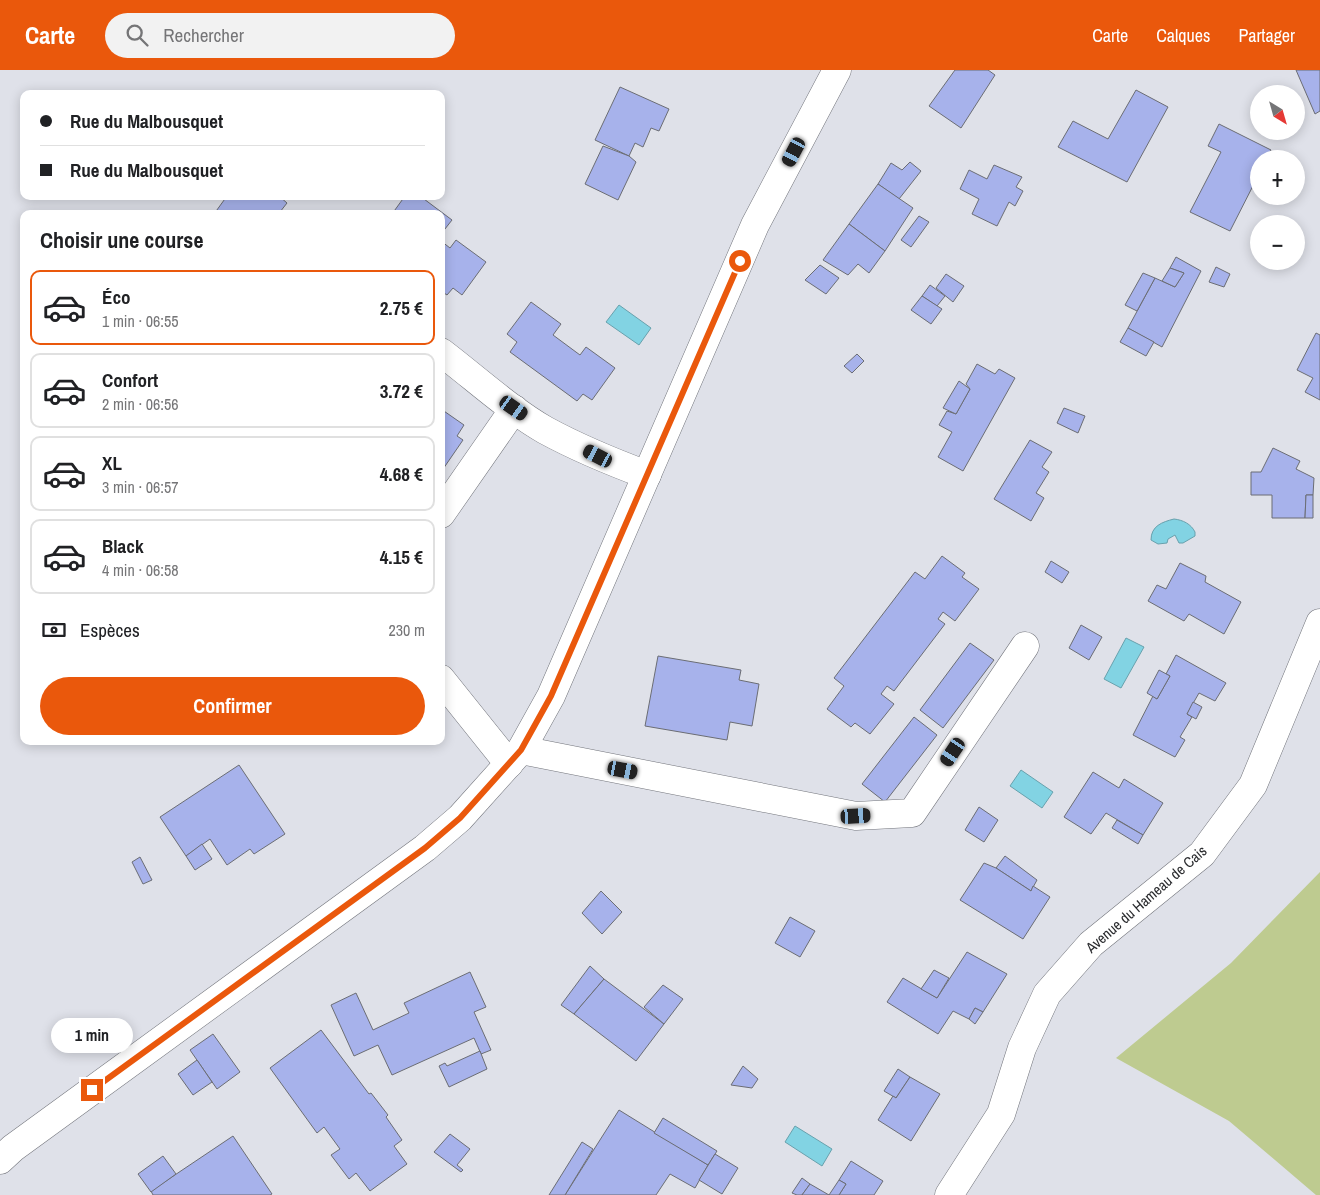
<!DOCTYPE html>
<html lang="fr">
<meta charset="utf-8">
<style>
:root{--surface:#fff;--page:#f2f2f2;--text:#202124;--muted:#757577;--line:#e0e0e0;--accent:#ea580c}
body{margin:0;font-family:"Archivo Narrow",sans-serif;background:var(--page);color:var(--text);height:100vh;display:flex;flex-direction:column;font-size:19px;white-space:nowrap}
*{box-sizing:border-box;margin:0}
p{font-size:16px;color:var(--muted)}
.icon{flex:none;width:28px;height:28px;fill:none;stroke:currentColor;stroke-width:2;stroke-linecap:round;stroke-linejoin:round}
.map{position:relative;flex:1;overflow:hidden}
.panel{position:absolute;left:20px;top:140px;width:425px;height:535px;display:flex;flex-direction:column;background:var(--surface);border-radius:10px;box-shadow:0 2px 12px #0003}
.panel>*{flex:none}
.hud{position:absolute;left:20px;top:20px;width:425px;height:110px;border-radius:10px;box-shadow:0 2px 12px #0003;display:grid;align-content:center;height:110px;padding:0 20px;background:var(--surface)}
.needle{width:32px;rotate:143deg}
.fabs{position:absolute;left:1250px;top:15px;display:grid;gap:10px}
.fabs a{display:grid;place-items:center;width:55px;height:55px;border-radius:50%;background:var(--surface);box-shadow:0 2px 12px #0003;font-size:25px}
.end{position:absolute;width:22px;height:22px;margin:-11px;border:6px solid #ea580c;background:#fff;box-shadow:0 0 0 2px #fff}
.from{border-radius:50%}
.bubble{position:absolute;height:35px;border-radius:18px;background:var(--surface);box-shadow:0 2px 12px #0003;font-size:16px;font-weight:800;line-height:35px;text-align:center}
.car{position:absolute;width:15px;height:30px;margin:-15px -8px;border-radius:6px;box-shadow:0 0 4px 1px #0007;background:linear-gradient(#222 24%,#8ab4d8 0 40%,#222 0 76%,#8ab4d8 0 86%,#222 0)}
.hud b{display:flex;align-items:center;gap:18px;height:48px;font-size:19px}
.hud b+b{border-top:1px solid var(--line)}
.hud i{width:12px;height:12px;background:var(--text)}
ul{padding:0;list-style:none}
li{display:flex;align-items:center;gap:15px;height:75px;margin:0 10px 8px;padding:0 10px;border:2px solid var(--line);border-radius:10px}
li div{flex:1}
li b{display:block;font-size:19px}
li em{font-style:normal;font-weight:800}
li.selected{border-color:var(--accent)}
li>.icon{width:45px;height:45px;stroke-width:1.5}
h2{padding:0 20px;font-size:22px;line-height:60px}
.pay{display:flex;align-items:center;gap:12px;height:55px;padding:0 20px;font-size:19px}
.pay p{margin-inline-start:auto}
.action{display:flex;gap:10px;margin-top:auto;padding:10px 20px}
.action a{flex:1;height:58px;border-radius:30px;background:var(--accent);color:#fff;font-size:20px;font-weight:800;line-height:58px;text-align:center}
header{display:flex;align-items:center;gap:30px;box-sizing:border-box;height:70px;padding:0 25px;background:var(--accent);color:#fff}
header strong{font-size:24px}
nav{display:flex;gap:28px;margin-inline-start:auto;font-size:18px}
.search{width:350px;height:45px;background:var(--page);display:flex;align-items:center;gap:12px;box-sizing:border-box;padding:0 18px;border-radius:28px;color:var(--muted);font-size:19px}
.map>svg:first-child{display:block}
.green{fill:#becb90}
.water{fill:#82d3e3;stroke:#68a1ad}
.building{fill:#a7b2eb;stroke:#6b6d74}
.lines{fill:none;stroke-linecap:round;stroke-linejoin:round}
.minor-casing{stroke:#73757c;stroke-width:29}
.minor{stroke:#fff;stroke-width:28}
.route{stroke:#ea580c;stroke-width:6}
.labels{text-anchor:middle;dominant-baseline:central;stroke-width:4;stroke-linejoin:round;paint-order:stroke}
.street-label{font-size:15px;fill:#2b2c2f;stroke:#fff}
</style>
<header>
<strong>Carte</strong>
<div class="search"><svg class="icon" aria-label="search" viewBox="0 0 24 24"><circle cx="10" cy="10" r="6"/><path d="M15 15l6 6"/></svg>Rechercher</div>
<nav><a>Carte</a><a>Calques</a><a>Partager</a></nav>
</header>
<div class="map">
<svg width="1320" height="1125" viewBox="0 0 1320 1125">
<rect width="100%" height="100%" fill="#dfe1e9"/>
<polygon class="green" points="1320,802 1320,1125 1316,1125 1229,1051 1116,988 1231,893"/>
<g class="water">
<polygon points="619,235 651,258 639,275 606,252"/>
<path d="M1174,449C1183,450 1191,454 1195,462V466L1183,473H1179L1175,465L1168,469L1167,473L1158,474L1151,470C1151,456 1162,452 1174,449Z"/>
<polygon points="1126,568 1144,577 1121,618 1104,609"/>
<polygon points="1021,700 1053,722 1042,738 1010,716"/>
<polygon points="795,1056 832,1079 822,1096 785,1072"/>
</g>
<g class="building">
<polygon points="955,0 988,0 995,5 961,58 929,36"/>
<polygon points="1296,0 1320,0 1320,41 1315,44"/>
<polygon points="620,17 669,39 659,61 651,58 643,77 635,73 629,86 595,70"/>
<polygon points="1136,20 1168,37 1127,112 1058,77 1073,51 1108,69"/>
<polygon points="1219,54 1271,80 1266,89 1259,89 1259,104 1230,161 1190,142 1221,82 1208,76"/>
<polygon points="603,76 629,86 636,92 618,130 585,114"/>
<polygon points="910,92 921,101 899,129 878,114 891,93 902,100"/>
<polygon points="994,95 1022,107 1016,117 1023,121 1015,136 1009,132 997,156 972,144 979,129 960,119 969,100 987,109"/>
<polygon points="878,114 913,138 885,181 849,154"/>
<polygon points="227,126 279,126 287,133 280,142 283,144 214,144"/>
<polygon points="405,126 420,126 452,150 441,164 441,144 392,144"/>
<polygon points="919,146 929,152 911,177 901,170"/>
<polygon points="849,154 885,181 869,203 858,194 848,205 823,190"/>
<polygon points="456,170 486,192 462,225 453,218 447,225 441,221 441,171 450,178"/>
<polygon points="1176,187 1201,201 1162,277 1128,258 1155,208 1175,217 1184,203 1170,198"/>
<polygon points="820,195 839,208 826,224 805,210"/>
<polygon points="1216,197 1230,204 1224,217 1209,212"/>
<polygon points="1170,198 1184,203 1175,217 1162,211"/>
<polygon points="1143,203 1155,208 1137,241 1125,235"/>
<polygon points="946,204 964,216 953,232 936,218"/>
<polygon points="930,215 945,226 937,236 922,226"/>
<polygon points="922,226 942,239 931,254 911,240"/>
<polygon points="531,232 561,254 553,265 580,285 586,277 615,298 592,330 583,324 577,331 510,282 517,272 507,264"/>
<polygon points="1128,258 1154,272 1146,286 1120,272"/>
<polygon points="1316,263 1320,265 1320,330 1305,322 1313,308 1297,300"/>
<polygon points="857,284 864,291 852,303 844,296"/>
<polygon points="977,294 995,304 999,299 1015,308 963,401 938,387 952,362 939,355 947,341 956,344 970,319 966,314"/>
<polygon points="959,311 970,319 956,344 943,338"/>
<polygon points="1064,338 1085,346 1078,363 1057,353"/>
<polygon points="441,339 464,355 457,366 463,370 441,402"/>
<polygon points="1030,370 1052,382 1042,397 1049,402 1036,423 1044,428 1031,451 994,429"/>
<polygon points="1273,378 1300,391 1296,399 1314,408 1313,425 1306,425 1305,448 1272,448 1272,425 1251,425 1251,402 1261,402"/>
<polygon points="1306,425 1313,425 1313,448 1305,448"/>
<polygon points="942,486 965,503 962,507 979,519 955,551 943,542 938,549 945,554 894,621 887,616 881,624 894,634 870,664 855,653 851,657 827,639 844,616 834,608 915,502 925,509"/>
<polygon points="1051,491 1069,502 1062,513 1045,502"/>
<polygon points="1180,493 1206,506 1205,512 1241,532 1224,564 1189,544 1184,551 1148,531 1157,515 1166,519"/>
<polygon points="1081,555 1102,567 1089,590 1069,578"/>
<polygon points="970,573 994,590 943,658 920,640"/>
<polygon points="1176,585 1226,613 1215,631 1199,623 1187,644 1192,647 1180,667 1185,670 1175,687 1133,665 1153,626 1157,629 1170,606 1166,604"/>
<polygon points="658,586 741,600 739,610 759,614 752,656 730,652 727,670 645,656"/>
<polygon points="1159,600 1170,606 1157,629 1147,623"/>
<polygon points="1193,632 1202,637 1196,649 1187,644"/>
<polygon points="914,647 937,665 885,732 862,714"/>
<polygon points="239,695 285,764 254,784 250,779 227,795 210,769 186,786 160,747"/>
<polygon points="1093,702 1119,718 1124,709 1163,733 1143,765 1106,743 1091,764 1064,747"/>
<polygon points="979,737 998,750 984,772 965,760"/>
<polygon points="1117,750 1143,765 1138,774 1112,758"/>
<polygon points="202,774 212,789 195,800 186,786"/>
<polygon points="1005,786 1037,810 1031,821 996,798"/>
<polygon points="140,787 152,810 143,814 132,792"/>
<polygon points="984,793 996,798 1031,821 1033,816 1050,827 1023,869 960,830"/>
<polygon points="601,821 622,842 602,864 582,843"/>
<polygon points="790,847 815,861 800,887 775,873"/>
<polygon points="967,882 1007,904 983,942 975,938 969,949 953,941 938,964 887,932 903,908 937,928"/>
<polygon points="590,896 604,909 574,944 561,935"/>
<polygon points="934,900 949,908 937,928 921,919"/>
<polygon points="470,902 486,937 474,942 491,980 481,984 474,968 392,1005 378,975 354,986 331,935 356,923 373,960 409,943 404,933"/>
<polygon points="604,909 664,954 636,991 574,944"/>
<polygon points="663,915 683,929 664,954 644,937"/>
<polygon points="975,938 983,942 975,954 969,949"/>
<polygon points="321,960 369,1024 371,1023 388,1045 386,1047 402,1070 394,1076 407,1094 370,1121 356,1103 349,1109 331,1085 340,1079 324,1057 317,1063 270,998"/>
<polygon points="213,964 240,1002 217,1019 190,980"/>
<polygon points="480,981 487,999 449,1017 439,996 445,993 447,996"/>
<polygon points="197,990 212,1012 193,1025 178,1004"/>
<polygon points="743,996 758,1009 752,1018 731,1015"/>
<polygon points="898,999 910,1007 896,1028 884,1021"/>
<polygon points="910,1007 940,1024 911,1071 878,1050 893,1026 896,1028"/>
<polygon points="619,1040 708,1095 695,1118 670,1104 656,1125 565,1125"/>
<polygon points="663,1048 717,1081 708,1095 654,1063"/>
<polygon points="450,1064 470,1079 457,1095 463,1100 461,1102 434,1082"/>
<polygon points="233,1066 272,1124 270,1125 153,1125 151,1121"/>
<polygon points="582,1072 593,1079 565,1125 549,1125"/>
<polygon points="715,1084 738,1098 722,1124 699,1110"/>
<polygon points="163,1086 176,1104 151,1122 138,1104"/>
<polygon points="851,1091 883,1111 874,1125 839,1125 846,1114 839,1110"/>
<polygon points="802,1108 810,1114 802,1125 797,1125 792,1123"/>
<polygon points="839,1110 846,1114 839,1125 829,1125"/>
<polygon points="810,1114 829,1125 802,1125"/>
</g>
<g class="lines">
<g class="minor-casing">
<g id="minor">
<path d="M441,282C474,307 510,340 545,360C578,378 612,392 647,405"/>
<polyline points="441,444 514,339"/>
<polyline points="441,609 509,694"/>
<polyline points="521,680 856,746 912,743 1025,576"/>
<polyline points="0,1090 13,1078 425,778 460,748 521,680 551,626 755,155 837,0"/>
<polyline points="949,1125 1001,1044 1022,978 1047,924 1091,874 1202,784 1253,715 1320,553"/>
</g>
</g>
<use href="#minor" class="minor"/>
</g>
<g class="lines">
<polyline class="route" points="92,1020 425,778 460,748 521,680 551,626 740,191"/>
</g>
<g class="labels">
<g class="street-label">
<text transform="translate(1146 829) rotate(-41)">Avenue du Hameau de Cais</text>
</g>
</g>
</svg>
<div class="fabs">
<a><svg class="needle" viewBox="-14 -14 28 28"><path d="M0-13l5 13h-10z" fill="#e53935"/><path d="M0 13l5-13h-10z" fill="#757577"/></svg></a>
<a>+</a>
<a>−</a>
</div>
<i class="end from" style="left:740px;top:191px"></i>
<i class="end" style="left:92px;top:1020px"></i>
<div class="bubble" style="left:51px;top:948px;width:82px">1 min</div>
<i class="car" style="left:794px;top:82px;rotate:208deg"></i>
<i class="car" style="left:514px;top:338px;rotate:125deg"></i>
<i class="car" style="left:598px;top:386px;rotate:297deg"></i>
<i class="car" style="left:953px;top:682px;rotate:214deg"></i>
<i class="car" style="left:623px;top:700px;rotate:101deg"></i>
<i class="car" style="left:856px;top:746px;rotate:87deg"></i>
<div class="hud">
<b><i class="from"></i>Rue du Malbousquet</b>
<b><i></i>Rue du Malbousquet</b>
</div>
<section class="panel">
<h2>Choisir une course</h2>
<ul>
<li class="selected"><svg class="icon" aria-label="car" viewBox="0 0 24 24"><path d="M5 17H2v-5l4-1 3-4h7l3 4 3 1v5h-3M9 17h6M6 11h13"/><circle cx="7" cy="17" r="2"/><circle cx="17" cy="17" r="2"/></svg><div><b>Éco</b><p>1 min · 06:55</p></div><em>2.75 €</em></li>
<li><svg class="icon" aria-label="car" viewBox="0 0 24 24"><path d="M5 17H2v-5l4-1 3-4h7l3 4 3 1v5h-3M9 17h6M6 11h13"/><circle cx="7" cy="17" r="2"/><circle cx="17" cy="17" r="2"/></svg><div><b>Confort</b><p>2 min · 06:56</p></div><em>3.72 €</em></li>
<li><svg class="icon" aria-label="car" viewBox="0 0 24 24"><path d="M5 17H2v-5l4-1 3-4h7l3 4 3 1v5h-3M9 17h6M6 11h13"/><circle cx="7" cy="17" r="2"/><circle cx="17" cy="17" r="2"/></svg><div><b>XL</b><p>3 min · 06:57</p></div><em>4.68 €</em></li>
<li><svg class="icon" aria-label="car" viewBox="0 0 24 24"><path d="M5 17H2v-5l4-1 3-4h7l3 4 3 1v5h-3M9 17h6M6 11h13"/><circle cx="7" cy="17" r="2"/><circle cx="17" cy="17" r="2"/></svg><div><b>Black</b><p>4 min · 06:58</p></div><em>4.15 €</em></li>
</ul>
<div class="pay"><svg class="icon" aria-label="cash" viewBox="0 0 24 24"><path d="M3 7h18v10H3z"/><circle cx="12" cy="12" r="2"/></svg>Espèces<p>230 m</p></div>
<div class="action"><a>Confirmer</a></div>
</section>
</div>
